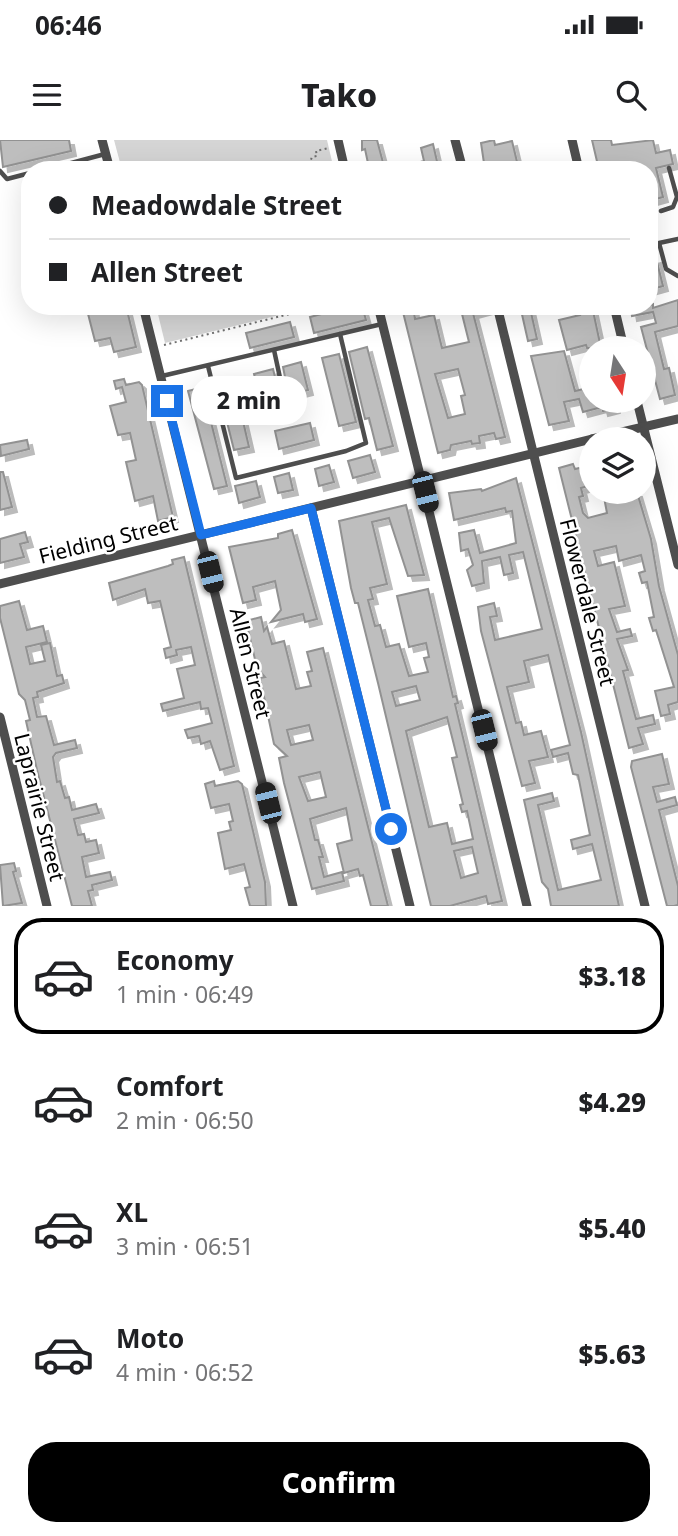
<!DOCTYPE html>
<meta charset="utf-8">
<style>
:root{--surface:#fff;--page:#f2f2f2;--text:#202124;--muted:#757577;--line:#e0e0e0;--accent:#000}
body{margin:0;font-family:"Noto Sans",sans-serif;background:var(--page);color:var(--text);height:100vh;display:flex;flex-direction:column;font-size:26px;white-space:nowrap}
*{box-sizing:border-box;margin:0}
p{font-size:23px;color:var(--muted)}
.icon{flex:none;width:38px;height:38px;fill:none;stroke:currentColor;stroke-width:2;stroke-linecap:round;stroke-linejoin:round}
.map{position:relative;height:766px;overflow:hidden}
.side{display:flex;flex-direction:column;background:var(--surface);flex:1}
.side>*{flex:none}
.hud{position:absolute;left:21px;top:21px;width:637px;height:154px;border-radius:28px;box-shadow:0 7px 28px #0002;display:grid;align-content:center;height:154px;padding:0 28px;background:var(--surface)}
.needle{width:46px;rotate:168deg}
.buttons{position:absolute;left:579px;top:196px;display:grid;gap:14px}
.buttons a{display:grid;place-items:center;width:77px;height:77px;border-radius:50%;background:var(--surface);box-shadow:0 7px 28px #0002;font-size:35px}
.end{position:absolute;width:32px;height:32px;margin:-16px;border:9px solid #1a73e8;background:#fff;box-shadow:0 0 0 4px #fff}
.from{border-radius:50%}
.bubble{position:absolute;height:49px;border-radius:24px;background:var(--surface);box-shadow:0 7px 28px #0002;font-size:23px;font-weight:800;line-height:49px;text-align:center}
.car{position:absolute;width:21px;height:42px;margin:-21px -10px;border-radius:9px;box-shadow:0 0 5px 2px #0007;background:linear-gradient(#222 24%,#8ab4d8 0 40%,#222 0 76%,#8ab4d8 0 86%,#222 0)}
.hud b{display:flex;align-items:center;gap:24px;height:66px;font-size:26px}
.hud b+b{border-top:2px solid var(--line)}
.hud i{width:18px;height:18px;background:var(--text)}
ul{padding:12px 0 0;list-style:none}
li{display:flex;align-items:center;gap:21px;height:116px;margin:0 14px 10px;padding:0 14px;border:4px solid transparent;border-radius:28px}
li div{flex:1}
li b{display:block;font-size:26px}
li em{font-style:normal;font-weight:800}
li.active{border-color:var(--accent)}
li>.icon{width:63px;height:63px;stroke-width:1.5}
.action{display:flex;gap:14px;margin-top:auto;padding:14px 28px}
.action a{flex:1;height:80px;border-radius:28px;background:var(--accent);color:#fff;font-size:28px;font-weight:800;line-height:80px;text-align:center}
.status{display:flex;justify-content:space-between;align-items:center;height:49px;padding:0 35px;background:var(--surface);direction:ltr}
.status svg{height:19px;fill:currentColor}
header{display:flex;justify-content:space-between;align-items:center;height:91px;padding:0 28px;background:var(--surface);font-size:32px;font-weight:800}
.map>svg:first-child{display:block}
.green{fill:#d5d5d5}
.building{fill:#bebebe;stroke:#929292;stroke-width:2;fill-rule:evenodd;filter:url(#shadow)}
.lines{fill:none;stroke-linecap:round;stroke-linejoin:round}
.path{stroke:#707070;stroke-width:2;stroke-dasharray:2 3.5;stroke-linecap:butt}
.service{stroke:#4e4e4e;stroke-width:4.5}
.minor{stroke:#4e4e4e;stroke-width:9}
.route{stroke:#1a73e8;stroke-width:9}
.labels{text-anchor:middle;dominant-baseline:central;stroke-width:5;stroke-linejoin:round;paint-order:stroke}
.street-label{font-size:21px;fill:#000;stroke:#fff}
</style>
<div class="status"><b>06:46</b><svg viewBox="0 0 49 12"><path d="M0 12V9h3v3zM5 12V6h3v6zM10 12V3h3v9zM15 12V0h3v12zM26 1h20v11H26zM47 4h2v5h-2z"/></svg></div>
<header><svg class="icon" aria-label="menu" viewBox="0 0 24 24"><path d="M4 6h16M4 12h16M4 18h16"/></svg>Tako<svg class="icon" aria-label="search" viewBox="0 0 24 24"><circle cx="10" cy="10" r="6"/><path d="M15 15l6 6"/></svg></header>
<div class="map">
<svg width="678" height="766" viewBox="0 0 678 766">
<defs>
<filter id="shadow"><feDropShadow dx="5" dy="5" stdDeviation="0" flood-color="#0004"/></filter>
</defs>
<rect width="100%" height="100%" fill="#fff"/>
<g class="green">
<polygon points="114,0 327,0 334,30 122,30"/>
<polygon points="156,166 316,166 165,203"/>
</g>
<g class="building">
<polygon points="0,0 69,0 71,11 3,27"/>
<polygon points="362,0 377,0 385,30 369,28 365,9 362,10"/>
<polygon points="494,0 495,5 512,1 518,26 485,30 481,3"/>
<polygon points="592,0 611,0 612,5 653,0 656,13 670,10 673,24 656,28 663,57 649,61 649,30 637,30 637,27 599,30"/>
<polygon points="433,4 439,30 402,30 402,27 424,21 421,8"/>
<polygon points="656,118 663,146 649,150 649,120"/>
<polygon points="678,160 678,186 655,192 664,229 669,228 675,255 660,259 641,187 656,183 653,172 632,176 631,170 653,164 653,168"/>
<polygon points="86,166 126,166 136,207 114,212 110,198 95,201"/>
<polygon points="352,166 362,166 366,180 314,193 310,177"/>
<path d="M413,166L415,179L434,175L442,208L469,202L460,166H487L488,169L473,173L505,297L496,299L494,293L479,296L480,303L472,304L471,301L451,305L450,310L438,313L402,168ZM458,229L465,255L461,256L465,274L448,278L435,234Z"/>
<polygon points="577,166 592,166 601,208 587,208 586,205 567,210 559,180 580,175"/>
<polygon points="530,168 537,199 528,201 521,170"/>
<polygon points="290,182 294,197 250,208 246,193"/>
<polygon points="367,207 393,306 377,310 369,278 365,279 349,212"/>
<polygon points="564,211 575,251 592,247 592,261 616,261 615,268 603,271 602,267 583,272 579,259 564,262 569,281 549,285 531,216"/>
<polygon points="339,214 356,282 339,286 322,218"/>
<polygon points="301,222 308,250 261,262 254,234 273,229 278,249 284,251 287,247 283,227"/>
<polygon points="233,238 249,307 234,310 217,242"/>
<polygon points="124,239 126,245 139,242 142,245 173,377 158,381 153,356 135,361 126,322 136,320 130,293 118,295 110,266 126,262 122,247 116,249 114,241"/>
<polygon points="208,246 215,273 209,274 227,346 214,349 188,251"/>
<polygon points="310,283 314,300 279,309 275,291"/>
<polygon points="27,300 29,309 1,316 0,305"/>
<polygon points="370,315 375,332 353,338 348,321"/>
<polygon points="573,324 575,329 592,325 592,345 581,348 583,356 579,357 583,373 588,378 607,373 603,352 637,352 651,399 659,446 678,515 678,562 668,565 670,574 661,576 655,551 674,547 656,490 653,491 649,478 654,477 647,442 642,443 639,433 645,431 641,415 619,421 616,406 594,411 598,426 614,422 625,466 609,469 617,492 630,489 632,496 617,499 628,530 623,531 636,579 653,575 655,584 638,588 643,604 629,608 559,328"/>
<polygon points="329,325 334,342 319,346 315,329"/>
<polygon points="0,332 3,332 12,367 0,370"/>
<polygon points="289,333 293,350 278,353 274,337"/>
<polygon points="516,338 581,592 619,766 551,766 548,749 542,742 524,660 552,653 554,661 538,665 558,750 601,740 592,704 573,709 571,700 590,695 578,635 573,634 568,613 553,617 551,610 570,605 548,515 524,521 529,542 507,547 516,583 521,582 524,595 541,591 548,617 529,621 535,643 522,646 481,491 478,467 494,463 497,476 490,477 495,500 542,489 523,412 509,415 513,433 504,435 500,417 482,421 484,443 472,446 467,430 473,425 468,409 461,411 459,393 474,390 480,413 516,403 512,371 506,372 505,368 454,380 449,353 481,349 482,351"/>
<polygon points="256,341 260,357 239,363 235,346"/>
<path d="M406,365L424,435L408,436L389,378L372,382L387,444L370,448L373,459L368,460L375,486L380,485L386,507L399,504L409,536L428,532L424,518L429,517L426,503L409,507L397,456L428,449L453,557L456,556L458,563L455,564L502,761L488,764L486,756L450,766H431L378,543L358,463H355L351,448L339,381ZM416,546L420,560L396,566L392,552ZM447,577L457,617L452,618L463,664L460,665L462,672L467,671L473,699L452,704L447,683L429,687L406,591ZM472,707L478,733L461,738L454,711Z"/>
<polygon points="292,390 317,479 305,482 303,474 271,482 281,470 275,441 253,447 256,460 243,463 229,407 278,398 278,394"/>
<polygon points="25,392 28,402 20,404 24,417 0,423 0,399"/>
<polygon points="184,417 234,626 220,630 210,601 201,604 199,596 188,598 185,590 212,583 208,568 201,569 200,562 163,571 161,564 184,558 177,529 195,525 191,507 176,510 177,515 166,518 164,509 171,507 160,461 148,463 145,449 113,460 109,443 168,426 173,424 172,420"/>
<polygon points="19,461 27,490 43,486 47,502 26,507 30,524 45,521 41,505 50,503 57,536 62,535 64,543 37,552 38,557 33,558 37,577 46,576 54,605 75,600 77,608 56,613 53,617 57,642 60,641 65,658 69,657 72,670 96,664 99,673 74,679 78,695 84,694 86,702 96,700 99,713 82,717 86,737 110,732 112,740 92,745 93,750 88,751 92,766 72,766 37,630 26,581 30,580 25,560 19,554 0,478 0,466"/>
<path d="M261,477L264,491L267,487L272,504L284,501L296,549L311,546L307,532L312,531L307,512L323,508L388,766H371L363,735L360,736L358,729L344,733L337,704L352,700L346,668L310,679L315,700H318L323,717H319L324,737L342,732L344,741L312,749L284,643L279,618L287,616L274,604L260,538L265,537L257,528L246,481ZM309,585L313,600L291,605L287,590ZM320,632L326,657L308,661L299,637Z"/>
<polygon points="662,614 669,644 653,647 657,662 675,657 677,665 659,670 678,746 678,765 674,766 667,766 631,627 632,621"/>
<polygon points="214,641 215,646 238,641 242,644 265,742 266,766 250,766 245,748 250,747 244,724 225,729 218,693 231,690 229,682 233,681 229,664 211,668 205,644"/>
<polygon points="14,723 16,731 13,732 22,763 3,766 0,725"/>
</g>
<g class="lines">
<g class="path">
<polyline points="307,30 312,17 317,16 316,11 329,8"/>
<polyline points="164,205 322,166"/>
</g>
<g class="service">
<polyline points="45,30 105,14"/>
<polyline points="0,31 7,39 30,33"/>
<polyline points="661,71 673,67 677,57 669,28"/>
<polyline points="678,99 659,103 666,129 678,136"/>
<polyline points="274,210 282,247"/>
<polyline points="208,226 236,338 346,311 366,303 340,194"/>
<polyline points="162,236 382,184"/>
</g>
<g class="minor">
<polyline points="102,0 110,30"/>
<polyline points="338,0 345,30"/>
<polyline points="455,0 463,30"/>
<polyline points="572,0 579,30"/>
<polyline points="143,166 293,766"/>
<polyline points="378,166 527,766"/>
<polyline points="497,166 645,766"/>
<polyline points="614,166 624,208"/>
<polyline points="637,261 678,425"/>
<polyline points="592,299 678,279"/>
<polyline points="311,368 410,766"/>
<polyline points="0,444 592,299"/>
<polyline points="0,577 47,766"/>
</g>
</g>
<g class="lines">
<polyline class="route" points="167,261 201,395 311,368 391,689"/>
</g>
<g class="labels">
<g class="street-label">
<text transform="translate(108 399) rotate(-14)">Fielding Street</text>
<text transform="translate(588 462) rotate(76)">Flowerdale Street</text>
<text transform="translate(251 523) rotate(76)">Allen Street</text>
<text transform="translate(40 667) rotate(76)">Laprairie Street</text>
</g>
</g>
</svg>
<div class="buttons">
<a><svg class="needle" viewBox="-14 -14 28 28"><path d="M0-13l5 13h-10z" fill="#e53935"/><path d="M0 13l5-13h-10z" fill="#757577"/></svg></a>
<a><svg class="icon" aria-label="layers" viewBox="0 0 24 24"><path d="M12 4l9 5-9 5-9-5zM3 14l9 5 9-5"/></svg></a>
</div>
<i class="end from" style="left:391px;top:689px"></i>
<i class="end" style="left:167px;top:261px"></i>
<div class="bubble" style="left:191px;top:236px;width:116px">2 min</div>
<i class="car" style="left:425px;top:352px;rotate:166deg"></i>
<i class="car" style="left:210px;top:432px;rotate:166deg"></i>
<i class="car" style="left:484px;top:590px;rotate:166deg"></i>
<i class="car" style="left:268px;top:663px;rotate:346deg"></i>
<div class="hud">
<b><i class="from"></i>Meadowdale Street</b>
<b><i></i>Allen Street</b>
</div>
</div>
<section class="side">
<ul>
<li class="active"><svg class="icon" aria-label="car" viewBox="0 0 24 24"><path d="M5 17H2v-5l4-1 3-4h7l3 4 3 1v5h-3M9 17h6M6 11h13"/><circle cx="7" cy="17" r="2"/><circle cx="17" cy="17" r="2"/></svg><div><b>Economy</b><p>1 min · 06:49</p></div><em>$3.18</em></li>
<li><svg class="icon" aria-label="car" viewBox="0 0 24 24"><path d="M5 17H2v-5l4-1 3-4h7l3 4 3 1v5h-3M9 17h6M6 11h13"/><circle cx="7" cy="17" r="2"/><circle cx="17" cy="17" r="2"/></svg><div><b>Comfort</b><p>2 min · 06:50</p></div><em>$4.29</em></li>
<li><svg class="icon" aria-label="car" viewBox="0 0 24 24"><path d="M5 17H2v-5l4-1 3-4h7l3 4 3 1v5h-3M9 17h6M6 11h13"/><circle cx="7" cy="17" r="2"/><circle cx="17" cy="17" r="2"/></svg><div><b>XL</b><p>3 min · 06:51</p></div><em>$5.40</em></li>
<li><svg class="icon" aria-label="car" viewBox="0 0 24 24"><path d="M5 17H2v-5l4-1 3-4h7l3 4 3 1v5h-3M9 17h6M6 11h13"/><circle cx="7" cy="17" r="2"/><circle cx="17" cy="17" r="2"/></svg><div><b>Moto</b><p>4 min · 06:52</p></div><em>$5.63</em></li>
</ul>
<div class="action"><a>Confirm</a></div>
</section>
